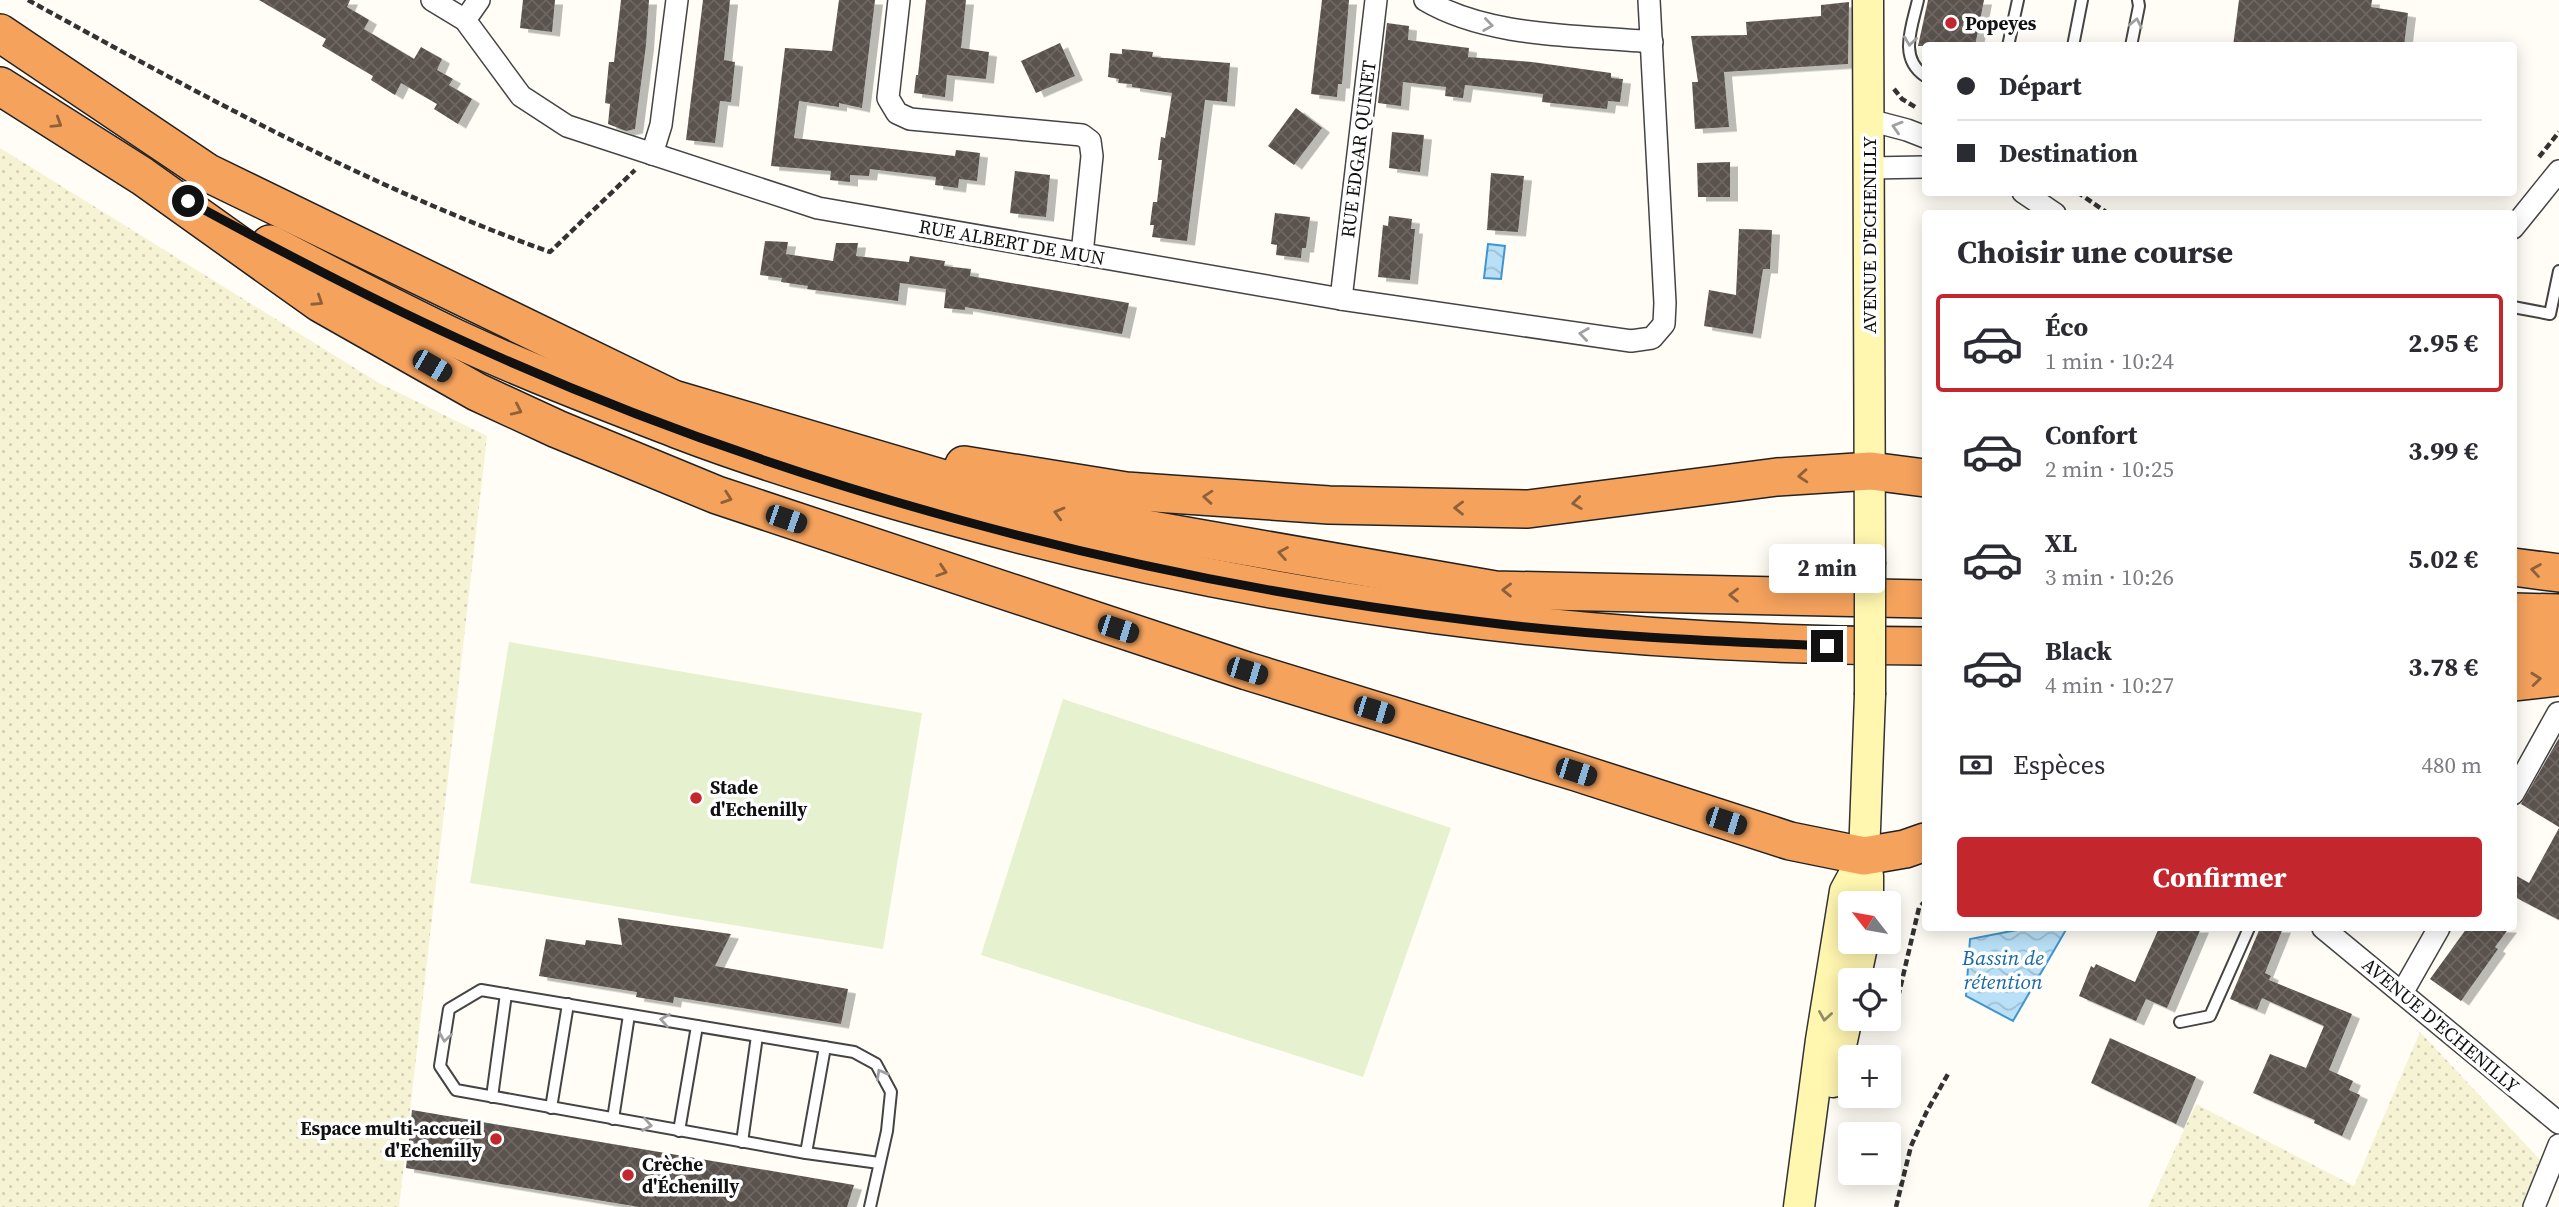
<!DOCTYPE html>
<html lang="fr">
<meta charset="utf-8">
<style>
:root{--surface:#fff;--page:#f2f2f3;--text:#2b2b33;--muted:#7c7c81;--line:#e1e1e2;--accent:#c4262e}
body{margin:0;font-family:"Source Serif 4",serif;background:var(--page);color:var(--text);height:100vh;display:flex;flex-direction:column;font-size:26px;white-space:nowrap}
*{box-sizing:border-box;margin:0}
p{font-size:23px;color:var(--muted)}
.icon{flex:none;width:38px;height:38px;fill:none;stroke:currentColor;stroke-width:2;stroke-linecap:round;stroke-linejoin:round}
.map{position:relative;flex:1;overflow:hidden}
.sheet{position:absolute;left:1922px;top:210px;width:595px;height:721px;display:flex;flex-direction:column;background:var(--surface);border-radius:7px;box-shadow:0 4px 18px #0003}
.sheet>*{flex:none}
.banner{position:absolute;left:1922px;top:42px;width:595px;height:154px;border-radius:7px;box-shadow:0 4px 18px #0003;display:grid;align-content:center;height:154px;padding:0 35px;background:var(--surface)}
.needle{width:46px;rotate:301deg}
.controls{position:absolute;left:1838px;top:891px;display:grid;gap:14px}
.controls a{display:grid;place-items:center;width:63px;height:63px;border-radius:7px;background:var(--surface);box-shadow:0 4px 18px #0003;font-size:35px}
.end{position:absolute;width:32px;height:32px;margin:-16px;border:9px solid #111;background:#fff;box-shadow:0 0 0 4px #fff}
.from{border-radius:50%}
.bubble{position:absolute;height:49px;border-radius:7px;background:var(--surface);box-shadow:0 4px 18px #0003;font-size:23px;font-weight:700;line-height:49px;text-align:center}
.car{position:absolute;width:21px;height:42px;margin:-21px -10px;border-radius:9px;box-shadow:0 0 5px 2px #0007;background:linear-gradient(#222 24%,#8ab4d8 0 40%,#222 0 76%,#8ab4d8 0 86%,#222 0)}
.banner b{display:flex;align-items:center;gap:24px;height:66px;font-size:26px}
.banner b+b{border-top:2px solid var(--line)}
.banner i{width:18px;height:18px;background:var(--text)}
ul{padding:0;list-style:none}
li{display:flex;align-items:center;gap:21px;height:98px;margin:0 14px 10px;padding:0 21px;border:4px solid transparent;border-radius:7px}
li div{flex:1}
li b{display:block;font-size:26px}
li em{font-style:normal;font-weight:700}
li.active{border-color:var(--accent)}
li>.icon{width:63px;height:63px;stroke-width:1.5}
h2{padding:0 35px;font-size:32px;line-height:84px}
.pay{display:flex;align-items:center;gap:18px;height:77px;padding:0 35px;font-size:26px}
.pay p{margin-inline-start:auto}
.primary-button{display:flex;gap:14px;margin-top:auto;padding:14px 35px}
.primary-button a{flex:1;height:80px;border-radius:7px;background:var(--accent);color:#fff;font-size:28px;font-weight:700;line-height:80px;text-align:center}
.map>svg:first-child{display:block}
.farmland{fill:url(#farmland-dots)}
.pitch{fill:#e6f2cf}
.water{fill:url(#water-waves);stroke:#3f96cf;stroke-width:2}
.building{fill:url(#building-cross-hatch);filter:url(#shadow)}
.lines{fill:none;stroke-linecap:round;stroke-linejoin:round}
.lane-casing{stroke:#444;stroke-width:14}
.street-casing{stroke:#444;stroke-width:24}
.secondary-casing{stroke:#333;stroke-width:33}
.highway-casing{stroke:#222;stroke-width:40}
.path{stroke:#333;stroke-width:4.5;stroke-dasharray:7 3.5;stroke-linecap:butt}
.lane{stroke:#fff;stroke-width:10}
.street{stroke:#fff;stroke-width:21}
.secondary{stroke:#fff6b0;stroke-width:30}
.highway{stroke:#f5a25d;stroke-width:37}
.secondary-bridge-casing{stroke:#333;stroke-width:33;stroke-linecap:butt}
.secondary-bridge{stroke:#fff6b0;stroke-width:30}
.oneway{stroke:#a0a0a0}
.oneway2{stroke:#8e613b}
.oneway3{stroke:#948f68}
.route{stroke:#111;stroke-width:9}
.poi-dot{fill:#c4262e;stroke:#fff;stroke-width:2.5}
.labels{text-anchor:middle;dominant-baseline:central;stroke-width:7;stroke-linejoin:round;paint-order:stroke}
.poi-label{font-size:19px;font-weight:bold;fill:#111;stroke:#fff;text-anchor:start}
.street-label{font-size:19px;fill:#111;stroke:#fff}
.water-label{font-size:21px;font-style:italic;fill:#1768a6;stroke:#fff}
</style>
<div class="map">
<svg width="2559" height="1207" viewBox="0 0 2559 1207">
<defs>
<pattern id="farmland-dots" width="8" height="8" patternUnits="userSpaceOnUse" patternTransform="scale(1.75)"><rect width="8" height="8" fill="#f6f3d4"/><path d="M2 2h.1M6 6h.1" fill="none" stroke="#d2cfb5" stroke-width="1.8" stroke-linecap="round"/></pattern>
<pattern id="water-waves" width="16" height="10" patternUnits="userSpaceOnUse" patternTransform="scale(1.75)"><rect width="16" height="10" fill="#b9e0f7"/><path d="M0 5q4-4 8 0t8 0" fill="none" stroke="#9ebfd3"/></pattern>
<pattern id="building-cross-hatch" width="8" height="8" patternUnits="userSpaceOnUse" patternTransform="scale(1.75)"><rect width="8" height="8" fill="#5a524d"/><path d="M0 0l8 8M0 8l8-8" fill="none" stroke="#6d6662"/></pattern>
<filter id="shadow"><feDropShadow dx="8" dy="4.5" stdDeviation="0" flood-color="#0004"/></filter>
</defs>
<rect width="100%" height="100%" fill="#fffdf5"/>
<g class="farmland">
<polygon points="0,148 379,383 487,436 399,1207 0,1207"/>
<polygon points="2420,1032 2546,1166 2530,1207 2148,1207 2196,1104 2354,1186"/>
</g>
<g class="pitch">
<polygon points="509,642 922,713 883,949 470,883"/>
<polygon points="1063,699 1451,828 1363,1077 981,955"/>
</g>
<g class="water">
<polygon points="1488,244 1505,246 1501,279 1484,278"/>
<polygon points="2021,928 2067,928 2013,1021 1966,996 1970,939 2017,930"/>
</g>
<g class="building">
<polygon points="259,0 350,0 347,7 369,20 364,29 414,59 421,47 442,59 437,70 453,79 449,85 472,99 458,124 434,109 437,104 401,83 395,95 371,80 373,76 322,46 326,39"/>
<polygon points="523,0 555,0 552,32 520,28"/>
<polygon points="621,0 649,0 646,45 635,129 626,131 608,124 610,104 605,103 609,62 614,62"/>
<polygon points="703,0 730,0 724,60 735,62 731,102 720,101 715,143 686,140"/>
<polygon points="839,0 875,0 862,108 839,103 839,107 799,101 794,138 955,156 956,150 980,153 977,181 959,179 958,188 935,185 936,177 870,169 869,176 850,175 850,182 830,180 831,171 771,166 785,48 832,51"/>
<polygon points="926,0 966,0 961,48 989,52 986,79 947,75 945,97 914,93 916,75 918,75"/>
<polygon points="1322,0 1349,0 1342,84 1338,84 1337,97 1311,94"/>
<polygon points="1928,0 1984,0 1975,46 1918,46"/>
<polygon points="2239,0 2372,0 2371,7 2408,13 2404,46 2233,46"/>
<polygon points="1849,2 1848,64 1724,72 1729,127 1695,129 1692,82 1698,82 1691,36 1747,35 1746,22 1821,16 1821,5"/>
<polygon points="1387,23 1409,26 1408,40 1469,48 1468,57 1532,62 1611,73 1611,78 1623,79 1620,102 1608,101 1607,109 1542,102 1543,94 1465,85 1463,98 1445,96 1446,87 1403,82 1401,106 1378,103"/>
<polygon points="1060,43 1075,76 1036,93 1021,61"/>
<polygon points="1122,49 1153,52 1152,57 1230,63 1227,102 1205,100 1187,241 1152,237 1154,225 1150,225 1153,202 1157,202 1162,160 1158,160 1161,137 1165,138 1172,93 1132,87 1132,84 1118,83 1119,79 1108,77 1110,53 1122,54"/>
<polygon points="1296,108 1322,128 1294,165 1268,146"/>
<polygon points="1392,132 1424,135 1420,172 1389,168"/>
<polygon points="1730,162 1730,197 1698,197 1697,163"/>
<polygon points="1015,171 1050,175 1046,217 1010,213"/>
<polygon points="1491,173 1524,176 1518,232 1487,230"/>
<polygon points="1275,213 1310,217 1306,248 1302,248 1301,258 1276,255 1277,245 1271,244"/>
<polygon points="1389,216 1412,219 1411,229 1415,229 1410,280 1378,277 1383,225 1388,226"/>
<polygon points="1739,229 1772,230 1770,269 1763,269 1753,334 1704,326 1709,290 1736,295"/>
<polygon points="765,241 788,242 786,254 833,261 836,243 858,243 856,256 909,262 910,256 945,261 944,266 971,269 970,276 1129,303 1122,334 965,307 965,310 944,308 946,289 900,283 898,301 807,289 808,286 781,282 782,278 760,275"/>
<polygon points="2559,738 2559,827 2521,804"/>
<polygon points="2559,828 2559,920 2513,896 2513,874 2529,883"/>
<polygon points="618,918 731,934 715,966 848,989 841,1024 674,997 673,1003 636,997 637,992 539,976 546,939 585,945 586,940 622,945"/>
<polygon points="2159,928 2201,928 2167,1008 2146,999 2136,1021 2079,996 2091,966 2094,968 2096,964 2135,982"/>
<polygon points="2260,928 2283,928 2265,973 2271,976 2269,980 2352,1014 2329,1070 2353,1081 2349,1090 2360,1095 2342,1136 2314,1123 2315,1120 2253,1093 2270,1054 2306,1068 2324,1026 2262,998 2257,1010 2230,999"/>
<polygon points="2467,928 2509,928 2495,947 2498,949 2461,1001 2430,979"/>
<polygon points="2110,1038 2196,1077 2176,1124 2091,1083"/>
<polygon points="412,1110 854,1185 847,1207 639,1207 406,1168"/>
</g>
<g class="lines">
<g class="lane-casing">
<g id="lane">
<path d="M1918,0C1912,27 1898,58 1925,76"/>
<polyline points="2008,46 2018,0"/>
<polyline points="2073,46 2082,0"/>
<polyline points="2131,46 2139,6 2138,0"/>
<polyline points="2513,307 2550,314 2559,271"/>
<polyline points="2180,1022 2210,1016 2249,928"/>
<polyline points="492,1097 506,994"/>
<polyline points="551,1108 568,1004"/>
<polyline points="613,1119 629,1015"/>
<polyline points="679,1131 697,1026"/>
<polyline points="742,1142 757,1036"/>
<polyline points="806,1153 825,1047"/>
<polyline points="870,1207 887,1131 891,1092 876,1064 854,1052 481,990 449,1009 440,1066 456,1090 806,1153 879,1163"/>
</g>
</g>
<g class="street-casing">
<g id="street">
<polyline points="432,0 465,20 521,96 567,126 818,208 1341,299 1631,341 1652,338 1664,324 1665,303 1649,0"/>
<polyline points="899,0 888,98 897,113 910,119 1082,135 1090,141 1092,156 1082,254"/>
<path d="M1425,0C1489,38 1579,35 1652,42"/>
<polyline points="465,20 479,0"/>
<polyline points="1869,120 1907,130 1925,137"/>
<polyline points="652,154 661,125 677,0"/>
<polyline points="1869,168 1925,167"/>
<polyline points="2023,192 2055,214"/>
<polyline points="2513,228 2559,171"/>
<polyline points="1341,299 1376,0"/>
<polyline points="2513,794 2558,713"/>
<polyline points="2323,928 2559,1123"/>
<polyline points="2402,993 2439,928"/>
<polyline points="2534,1207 2559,1145"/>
</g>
</g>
<g class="secondary-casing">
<g id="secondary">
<polyline points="1868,0 1870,562"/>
<polyline points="1868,903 1868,876 1864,856 1870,695"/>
<polyline points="1855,980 1863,942"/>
<polyline points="1833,1082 1850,1004"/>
<polyline points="1799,1207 1821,1040 1845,891 1864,856"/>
</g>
</g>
<g class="highway-casing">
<g id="highway">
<polyline points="0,33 208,173 673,399 1066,515 1495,590 1925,599"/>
<polyline points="0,86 142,176 320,303 477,392 557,429 717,495 1247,671 1576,772 1790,841 1864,856 1905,849 1925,842"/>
<path d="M270,244C331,276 393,308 455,338C528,372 604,401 679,430C768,464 860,491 951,516C1273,605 1592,646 1925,646"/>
<polyline points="964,465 1126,491 1329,505 1528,509 1777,477 1871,471 1925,478"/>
<polyline points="2513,567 2559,573"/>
<polyline points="2513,612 2559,613"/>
<polyline points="2513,647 2559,648"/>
<polyline points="2513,682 2559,677"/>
</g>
</g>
<g class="path">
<path d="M28,0C197,93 368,187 550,252L635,170"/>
<polyline points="1894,89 1902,99 1917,108"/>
<polyline points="2539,157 2559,132"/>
<polyline points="2077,192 2109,214"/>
<polyline points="1888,1012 1895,1010 1919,908 1925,901"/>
<polyline points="1896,1207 1911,1146 1927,1111 1948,1074"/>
</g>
<use href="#lane" class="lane"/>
<use href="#street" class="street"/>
<use href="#secondary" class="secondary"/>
<use href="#highway" class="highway"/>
<g class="secondary-bridge-casing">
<polyline id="secondary-bridge" points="1870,562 1870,695"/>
</g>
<use href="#secondary-bridge" class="secondary-bridge"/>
</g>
<defs><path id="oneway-chevron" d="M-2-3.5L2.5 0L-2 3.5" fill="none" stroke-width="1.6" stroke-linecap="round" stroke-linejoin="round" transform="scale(1.75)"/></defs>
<g class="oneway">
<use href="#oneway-chevron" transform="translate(2136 23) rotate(-78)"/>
<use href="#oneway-chevron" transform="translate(1488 25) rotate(8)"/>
<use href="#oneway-chevron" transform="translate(1910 41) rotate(98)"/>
<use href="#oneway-chevron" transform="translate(1897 127) rotate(-163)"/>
<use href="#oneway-chevron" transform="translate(1584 334) rotate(-172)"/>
<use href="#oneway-chevron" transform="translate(665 1020) rotate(-171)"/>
<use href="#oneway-chevron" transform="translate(445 1037) rotate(99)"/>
<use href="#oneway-chevron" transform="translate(881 1074) rotate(-119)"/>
<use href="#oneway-chevron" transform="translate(647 1125) rotate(10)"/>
</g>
<g class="oneway2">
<use href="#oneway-chevron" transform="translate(57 123) rotate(32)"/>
<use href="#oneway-chevron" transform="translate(318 301) rotate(33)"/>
<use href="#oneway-chevron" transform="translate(517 410) rotate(25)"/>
<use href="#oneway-chevron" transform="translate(1803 476) rotate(176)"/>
<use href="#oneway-chevron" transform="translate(1208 497) rotate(-176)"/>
<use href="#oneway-chevron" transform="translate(727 498) rotate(19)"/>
<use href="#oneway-chevron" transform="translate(1577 503) rotate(173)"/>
<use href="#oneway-chevron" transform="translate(1459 508) rotate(-179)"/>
<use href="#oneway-chevron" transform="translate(1059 513) rotate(-165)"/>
<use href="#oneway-chevron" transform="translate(1283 553) rotate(-170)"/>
<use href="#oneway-chevron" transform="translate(2536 570) rotate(-171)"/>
<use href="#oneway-chevron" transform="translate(942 571) rotate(18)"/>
<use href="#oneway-chevron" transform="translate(1507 590) rotate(-179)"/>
<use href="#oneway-chevron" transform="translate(1734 595) rotate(-179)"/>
<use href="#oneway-chevron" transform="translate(2536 679) rotate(-6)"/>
</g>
<use class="oneway3" href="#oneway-chevron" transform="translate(1825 1016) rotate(99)"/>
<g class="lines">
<path class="route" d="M188,201C276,249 365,296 457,338C773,484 1129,579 1475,621C1592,636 1710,641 1827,646"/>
</g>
<g class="poi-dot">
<circle cx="1951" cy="23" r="7"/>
<circle cx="696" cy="798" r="7"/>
<circle cx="496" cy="1139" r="7"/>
<circle cx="628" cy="1175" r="7"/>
</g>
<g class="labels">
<g class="poi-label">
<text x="1965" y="23">Popeyes</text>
<text x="710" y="787">Stade<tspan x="710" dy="22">d'Echenilly</tspan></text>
<text x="482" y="1128" text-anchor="end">Espace multi-accueil<tspan x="482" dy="22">d'Echenilly</tspan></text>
<text x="642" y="1164">Crèche<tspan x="642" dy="22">d'Échenilly</tspan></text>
</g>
<g class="street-label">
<text transform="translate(1358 149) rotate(-83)">RUE EDGAR QUINET</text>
<text transform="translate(1869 235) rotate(-90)">AVENUE D'ECHENILLY</text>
<text transform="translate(1012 242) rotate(10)">RUE ALBERT DE MUN</text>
<text transform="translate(2441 1025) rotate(40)">AVENUE D'ECHENILLY</text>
</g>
<g class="water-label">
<text x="2003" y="957">Bassin de<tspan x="2003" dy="24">rétention</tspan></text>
</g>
</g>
</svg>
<div class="controls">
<a><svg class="needle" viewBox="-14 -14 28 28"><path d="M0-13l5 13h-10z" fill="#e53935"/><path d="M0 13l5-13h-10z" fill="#7c7c81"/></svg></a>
<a><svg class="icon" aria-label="locate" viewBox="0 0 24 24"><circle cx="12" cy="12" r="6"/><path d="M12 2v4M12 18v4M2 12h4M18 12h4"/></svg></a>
<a>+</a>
<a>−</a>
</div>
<i class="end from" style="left:188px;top:201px"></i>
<i class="end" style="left:1827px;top:646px"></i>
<div class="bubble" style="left:1769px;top:544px;width:116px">2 min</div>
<i class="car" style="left:432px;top:366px;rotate:120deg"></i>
<i class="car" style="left:786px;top:519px;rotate:109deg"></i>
<i class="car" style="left:1118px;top:629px;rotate:108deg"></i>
<i class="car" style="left:1247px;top:671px;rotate:107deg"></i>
<i class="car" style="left:1374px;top:710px;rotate:107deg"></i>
<i class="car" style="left:1576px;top:772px;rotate:108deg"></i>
<i class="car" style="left:1726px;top:821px;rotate:108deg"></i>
<div class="banner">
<b><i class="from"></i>Départ</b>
<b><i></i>Destination</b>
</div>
<section class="sheet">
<h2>Choisir une course</h2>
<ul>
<li class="active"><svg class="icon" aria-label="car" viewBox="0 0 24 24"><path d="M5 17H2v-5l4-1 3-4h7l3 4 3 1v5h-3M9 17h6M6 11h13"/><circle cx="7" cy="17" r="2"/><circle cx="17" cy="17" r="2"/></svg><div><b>Éco</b><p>1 min · 10:24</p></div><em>2.95 €</em></li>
<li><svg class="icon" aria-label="car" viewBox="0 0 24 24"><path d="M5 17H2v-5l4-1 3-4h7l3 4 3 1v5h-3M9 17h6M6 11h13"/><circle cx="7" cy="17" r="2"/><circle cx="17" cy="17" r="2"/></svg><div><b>Confort</b><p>2 min · 10:25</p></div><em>3.99 €</em></li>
<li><svg class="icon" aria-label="car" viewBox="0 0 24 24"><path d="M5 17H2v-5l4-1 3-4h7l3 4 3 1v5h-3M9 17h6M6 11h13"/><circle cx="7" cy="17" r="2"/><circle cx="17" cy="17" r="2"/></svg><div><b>XL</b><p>3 min · 10:26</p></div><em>5.02 €</em></li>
<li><svg class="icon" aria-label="car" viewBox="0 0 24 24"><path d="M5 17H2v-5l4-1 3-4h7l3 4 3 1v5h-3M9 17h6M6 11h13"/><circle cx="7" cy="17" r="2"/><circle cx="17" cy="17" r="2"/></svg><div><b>Black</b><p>4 min · 10:27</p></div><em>3.78 €</em></li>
</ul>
<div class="pay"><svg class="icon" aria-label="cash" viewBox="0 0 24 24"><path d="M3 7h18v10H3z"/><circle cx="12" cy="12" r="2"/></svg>Espèces<p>480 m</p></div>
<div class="primary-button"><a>Confirmer</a></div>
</section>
</div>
